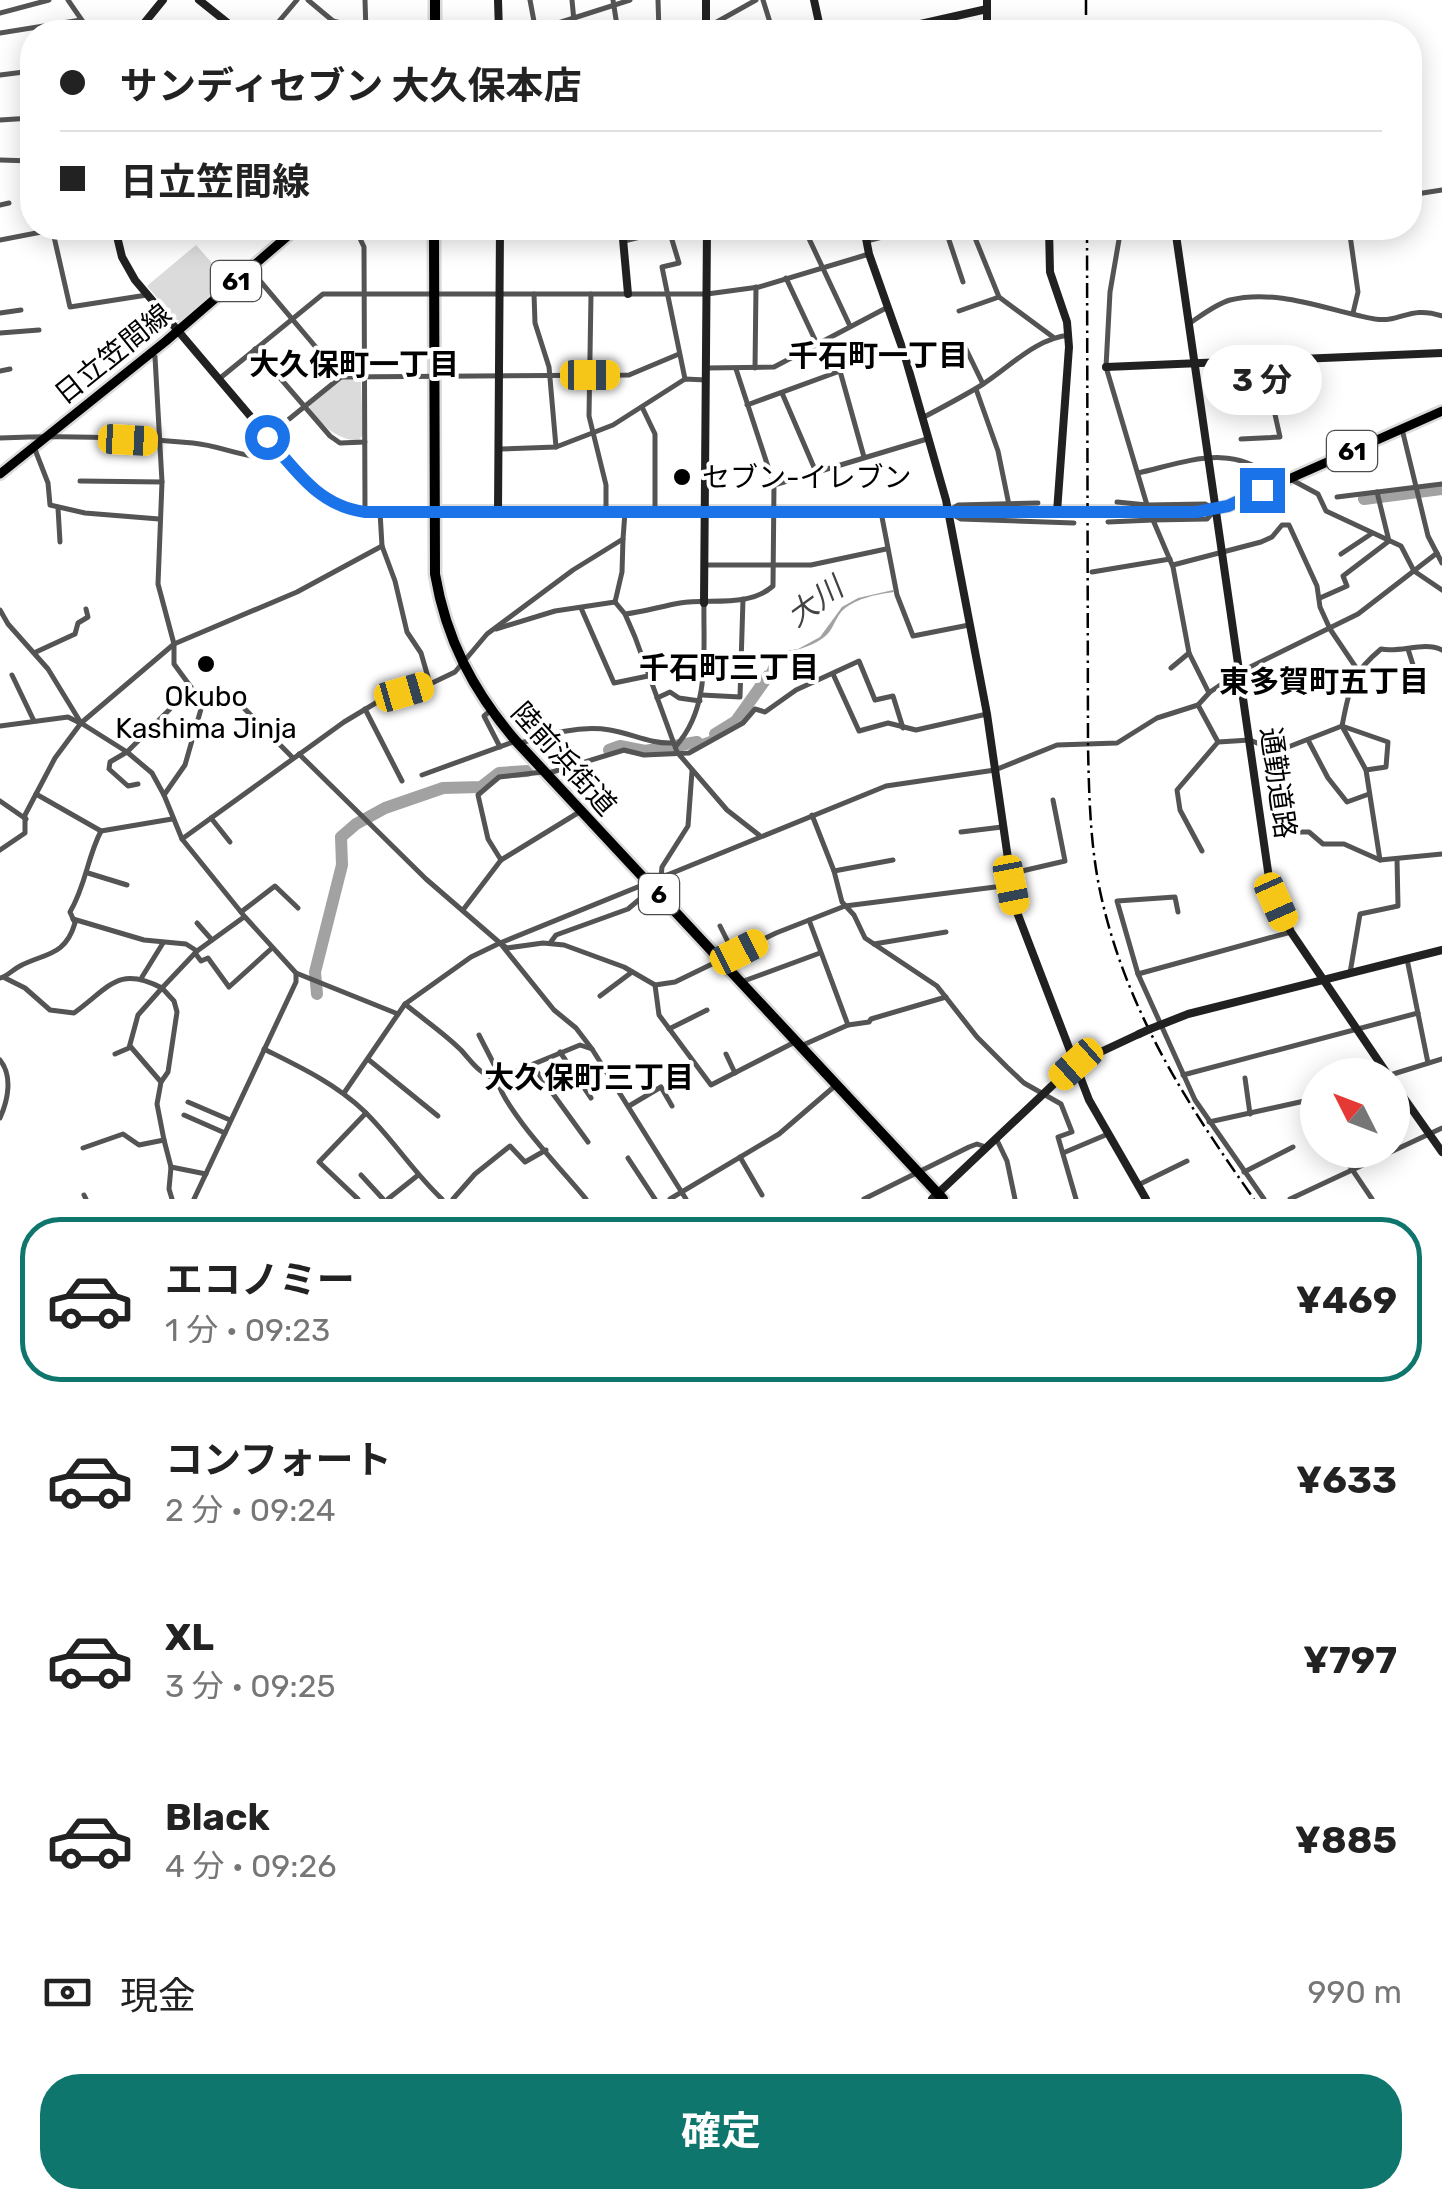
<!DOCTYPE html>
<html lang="ja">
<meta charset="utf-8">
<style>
:root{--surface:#fff;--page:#f6f6f6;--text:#222;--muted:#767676;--line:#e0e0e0;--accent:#0f766e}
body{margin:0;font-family:Rubik,"Noto Sans JP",sans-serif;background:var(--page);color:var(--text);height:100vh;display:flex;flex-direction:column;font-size:38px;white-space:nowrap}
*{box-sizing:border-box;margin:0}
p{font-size:32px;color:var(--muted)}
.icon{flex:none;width:55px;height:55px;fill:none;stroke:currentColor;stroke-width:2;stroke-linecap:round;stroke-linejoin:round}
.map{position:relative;height:1199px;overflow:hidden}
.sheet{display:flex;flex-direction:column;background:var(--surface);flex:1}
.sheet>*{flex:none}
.guide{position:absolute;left:20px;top:20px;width:1402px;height:220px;border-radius:40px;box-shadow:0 5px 25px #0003;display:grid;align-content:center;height:220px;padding:0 40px;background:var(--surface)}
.needle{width:65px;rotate:312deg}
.fabs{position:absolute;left:1300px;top:1058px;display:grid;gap:20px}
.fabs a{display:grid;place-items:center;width:110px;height:110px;border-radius:50%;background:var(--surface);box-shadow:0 5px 25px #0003;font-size:50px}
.end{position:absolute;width:45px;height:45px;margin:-22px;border:12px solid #1a73e8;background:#fff;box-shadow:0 0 0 5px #fff}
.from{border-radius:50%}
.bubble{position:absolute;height:70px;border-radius:35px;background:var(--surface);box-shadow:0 5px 25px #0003;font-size:32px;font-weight:700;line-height:70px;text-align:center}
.car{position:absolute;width:30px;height:60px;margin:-30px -15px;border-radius:12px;box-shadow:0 0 8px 2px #0007;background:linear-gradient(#f5c518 24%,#345 0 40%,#f5c518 0 76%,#345 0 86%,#f5c518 0)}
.guide b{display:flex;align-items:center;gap:35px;height:95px;font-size:38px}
.guide b+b{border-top:2px solid var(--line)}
.guide i{width:25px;height:25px;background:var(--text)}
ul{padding:18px 0 0;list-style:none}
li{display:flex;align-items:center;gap:30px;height:165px;margin:0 20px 15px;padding:0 20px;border:5px solid transparent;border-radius:40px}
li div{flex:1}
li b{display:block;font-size:38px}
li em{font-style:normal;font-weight:700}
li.active{border-color:var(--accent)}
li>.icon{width:90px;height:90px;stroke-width:1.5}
.pay{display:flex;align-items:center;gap:25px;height:110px;padding:0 40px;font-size:38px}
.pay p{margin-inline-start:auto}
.cta{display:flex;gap:20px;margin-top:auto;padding:20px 40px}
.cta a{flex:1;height:115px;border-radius:40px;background:var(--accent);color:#fff;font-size:40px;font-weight:700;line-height:115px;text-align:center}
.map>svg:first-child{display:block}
.park{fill:#dbdbdb}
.water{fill:#a2a2a2}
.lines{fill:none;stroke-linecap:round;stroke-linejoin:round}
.river{stroke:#a2a2a2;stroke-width:12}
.primary-casing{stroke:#dbdbdb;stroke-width:14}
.highway-casing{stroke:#dbdbdb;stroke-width:15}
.street{stroke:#545454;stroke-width:5}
.secondary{stroke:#212121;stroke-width:8}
.primary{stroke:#000;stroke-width:9}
.highway{stroke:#000;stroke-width:10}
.rail{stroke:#000;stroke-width:2.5;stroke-dasharray:15 5 2.5 5;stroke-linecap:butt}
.secondary-bridge{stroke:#212121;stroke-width:8}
.route{stroke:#1a73e8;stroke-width:12}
.poi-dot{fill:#000;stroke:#fff;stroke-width:4}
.labels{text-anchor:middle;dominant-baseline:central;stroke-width:8;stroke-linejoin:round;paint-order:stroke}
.shield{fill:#fff;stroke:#4c4c4c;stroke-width:2.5}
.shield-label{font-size:25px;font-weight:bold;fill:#000}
.street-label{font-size:28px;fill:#000;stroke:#fff}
.poi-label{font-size:28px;fill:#000;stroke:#fff;text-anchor:start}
.neighbourhood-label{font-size:30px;font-weight:bold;fill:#000;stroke:#fff}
.water-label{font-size:30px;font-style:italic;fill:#434343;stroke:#fff}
</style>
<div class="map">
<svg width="1442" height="1199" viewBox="0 0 1442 1199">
<rect width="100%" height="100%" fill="#fff"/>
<g class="park">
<polygon points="196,245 228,281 182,321 176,320 147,286"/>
<path d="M341,379H358L361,382L363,435L358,441C334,438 325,427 310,409L309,405Z"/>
</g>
<path class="water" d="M893,590L894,592C877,594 853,599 841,612C834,621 833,631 823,638C809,648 794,650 778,655C754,691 756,715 713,737C703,743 694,748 682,749L684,744C709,739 745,722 757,697C763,683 766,666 776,653L798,649L820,637L842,607L858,598Z"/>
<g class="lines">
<g class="river">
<polyline points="1364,499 1442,489"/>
<polyline points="715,734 736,721 768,676"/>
<polyline points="609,750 620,746 645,751 697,742"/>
<polyline points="317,994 315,972 342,865 341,837 356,824 385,808 443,788 481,787 499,773 527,771"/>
</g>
<g class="primary-casing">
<g id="primary">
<polyline points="0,474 166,341 297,228"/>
<polyline points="434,511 1202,511 1228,506 1442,411"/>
</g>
</g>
<g class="highway-casing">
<g id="highway">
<polyline points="435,0 435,32"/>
<path d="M434,228L435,574C446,639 473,691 516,741L943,1199"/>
</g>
</g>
<g class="street">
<polyline points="68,0 90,32"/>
<polyline points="308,0 333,21 349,25 555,24 630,0"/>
<polyline points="365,0 366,32"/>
<polyline points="530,0 536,32"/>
<polyline points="572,0 575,32"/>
<polyline points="613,0 618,32"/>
<polyline points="658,0 659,32"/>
<polyline points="763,0 773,32"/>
<polyline points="0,13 49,0"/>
<polyline points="706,28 756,0"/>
<polyline points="270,32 297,0"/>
<polyline points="0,33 81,20"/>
<polyline points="0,75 32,71"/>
<polyline points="0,120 32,118"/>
<polyline points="0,160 32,161"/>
<polyline points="1410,195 1442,190"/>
<polyline points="0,205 9,203"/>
<polyline points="52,228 70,307 147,295"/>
<polyline points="355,228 364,247 365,512"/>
<polyline points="804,228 850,326"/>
<polyline points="945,228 963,282"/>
<polyline points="971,228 999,297"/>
<polyline points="1121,228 1110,292 1106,367 1147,505 1205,504 1215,510 1207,519 1153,520 1173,567 1189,653"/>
<polyline points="1349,228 1358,292 1353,313"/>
<polyline points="672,238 749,228"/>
<polyline points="0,240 62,228"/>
<polyline points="624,241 669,230 679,263 662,267 685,379"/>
<polyline points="867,241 916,228"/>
<polyline points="250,269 341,377"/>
<polyline points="786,278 817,344"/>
<polyline points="534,294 535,323 549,367 556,447"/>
<polyline points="591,294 589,416 606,485 606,509"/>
<polyline points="959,311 999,297 1053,337"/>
<polyline points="0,313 21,310"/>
<path d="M1190,323C1202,315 1216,304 1230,300C1278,288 1329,311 1375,319C1402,323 1409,305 1442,316"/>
<polyline points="0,333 39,330"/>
<polyline points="965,347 983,384"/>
<polyline points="255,349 330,436 340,443 365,442"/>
<polyline points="151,353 155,357 162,482 158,584 174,644 174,664 196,694 201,709 185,765 164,795"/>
<polyline points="706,368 774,367 888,307"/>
<polyline points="755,368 756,287"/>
<polyline points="0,371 10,369"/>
<polyline points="219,379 323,294 707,294 759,287 869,254"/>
<polyline points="976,389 998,451 1009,505"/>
<polyline points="782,393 816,472"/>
<polyline points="747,405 840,371 864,457"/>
<polyline points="642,407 655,434 655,511"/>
<path d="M924,417C943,407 962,397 980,386C1009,368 1034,339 1069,335"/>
<polyline points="1402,429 1428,536 1442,563"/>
<polyline points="267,437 341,377 629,375 679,354"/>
<path d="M0,438C64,435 128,437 193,443C224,446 252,462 284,457"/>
<polyline points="1241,439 1280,437 1274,410 1270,360"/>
<polyline points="34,447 48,483 50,505 85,513 159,519"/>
<polyline points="500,449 556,447 613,425 685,379 706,380"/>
<path d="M1138,473C1190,461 1234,441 1279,483"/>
<polyline points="1292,480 1318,494 1326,511 1401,546 1414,571 1442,590"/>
<polyline points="80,481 162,482"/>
<polyline points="774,485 927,439"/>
<polyline points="1337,497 1442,484"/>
<polyline points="1117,502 1147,505"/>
<polyline points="58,508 60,542"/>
<polyline points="950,510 958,505 1038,503"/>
<polyline points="380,512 382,546 395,581 407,632 421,653 430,684"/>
<polyline points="881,512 897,595 913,636 969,625"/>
<polyline points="950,513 961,519 1074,523"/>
<polyline points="1108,522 1153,520"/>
<polyline points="1341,554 1371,534"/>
<polyline points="706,565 811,565 886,549"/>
<polyline points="1173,565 1261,542 1272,537 1282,525 1289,525 1317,586 1320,607 1330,629 1357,669"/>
<polyline points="1092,572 1170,559"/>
<polyline points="1320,598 1347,586 1343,576 1389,541 1377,492"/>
<polyline points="615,602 625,614 635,637 677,752 727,810 759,835"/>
<polyline points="581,608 614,683 648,676"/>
<polyline points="0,610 8,624 48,669 81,723 127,752 152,773 164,795 182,839 245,917 296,973 296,982 194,1199"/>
<path d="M625,614C644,612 662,606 680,603C710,598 748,608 773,586L774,485L736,369"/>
<polyline points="496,629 555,611 615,602 622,572 623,539"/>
<polyline points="1408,649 1419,684"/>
<polyline points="36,652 75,634 78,623 88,617 86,609"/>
<polyline points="833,674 859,731 888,723 916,730 987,714"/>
<polyline points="12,675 34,721"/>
<polyline points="1210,692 1238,673 1358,614 1437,553"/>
<polyline points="702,695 740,697 743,599"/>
<polyline points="657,698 670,692 679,698 700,701"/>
<polyline points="198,699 221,695 233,697 293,758"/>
<polyline points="1198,705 1218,742"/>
<polyline points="365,709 402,781"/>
<polyline points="490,711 484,716 500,747"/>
<polyline points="0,726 68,717 78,722"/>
<polyline points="1308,740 1328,778 1347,802 1369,794"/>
<path d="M521,743C550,734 579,725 610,730C633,734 650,744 673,743"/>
<path d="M676,746C711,707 703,652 704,603"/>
<polyline points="299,754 426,879 500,943 554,1010 576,1028 592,1049"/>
<polyline points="549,773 624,750 644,755 689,753 743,723 755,709 765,712 796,690 859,661 875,700 893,696 903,728"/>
<polyline points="422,775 513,742"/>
<polyline points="138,784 128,786 109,769 110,762 127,752 191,688"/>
<polyline points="36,794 101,831 172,819"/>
<polyline points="0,801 26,819"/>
<polyline points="812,815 834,871 842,902 854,915 865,938 937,986 977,1037 1007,1067 1024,1083 1061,1104 1072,1132 1058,1137 1076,1199"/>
<polyline points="211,818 230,842"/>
<polyline points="961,832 1002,827"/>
<polyline points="1292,832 1309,832 1323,844 1344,844 1380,860 1442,854"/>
<polyline points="182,839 344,722 384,698 430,684 455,672 487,634 573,570 623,539 625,512"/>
<polyline points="0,850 25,833 25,815 36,794 55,758 81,723 174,644 297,592 382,546"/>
<polyline points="1202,851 1180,810 1177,790 1218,742 1250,740 1271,749 1283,749 1342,726 1388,742 1386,767 1366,770"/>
<polyline points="501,860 488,839 478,795 499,777 543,772"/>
<path d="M1380,860L1366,770L1342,726C1350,687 1350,675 1381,649C1401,653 1424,641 1442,650"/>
<polyline points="834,871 893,860"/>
<polyline points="88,873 127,885"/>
<polyline points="1009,874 1065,861 1053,800"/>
<polyline points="661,877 662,867 688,826 692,771"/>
<polyline points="463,910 501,860 581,811"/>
<polyline points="241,912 275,886 298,908"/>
<polyline points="1178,912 1175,897 1117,901 1138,974 1291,932"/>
<polyline points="73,919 144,940 186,944 197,951"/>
<polyline points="197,923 212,940"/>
<polyline points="720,926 734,954"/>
<polyline points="500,943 507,948 543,943 564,945 624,967 655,985 675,982 776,933 845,906 1011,885"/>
<polyline points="550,943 556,935 628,909 653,888"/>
<polyline points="874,944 946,932"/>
<polyline points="195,953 201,961 208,958 229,987 272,948"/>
<polyline points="1407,959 1428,1063"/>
<polyline points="296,973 398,1014"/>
<polyline points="1350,973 1360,914 1398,906 1397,859"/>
<polyline points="1138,974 1195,1100 1264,1199"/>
<polyline points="142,977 163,943"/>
<path d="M0,978C8,976 12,970 20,966C44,953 65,957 75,923L70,912C86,885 87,858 101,831"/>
<path d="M5,978L25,988L50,1010L74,1013C110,987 118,965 162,988L197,951L244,917"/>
<polyline points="741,982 820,953"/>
<polyline points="655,985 659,1015 711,1085 795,1042"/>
<polyline points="600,996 632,972"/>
<path d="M405,1004C423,1019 444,1033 461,1050C473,1063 479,1074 497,1079L580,1045L592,1049L686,1199"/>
<polyline points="848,1025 869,1022 871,1019 946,997"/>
<polyline points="669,1029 707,1010"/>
<polyline points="479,1035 501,1078"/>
<polyline points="803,1045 848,1025 809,920"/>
<polyline points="130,1046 161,1082"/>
<path d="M264,1049C298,1066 335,1083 364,1111C392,1138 413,1172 442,1199"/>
<polyline points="560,1052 591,1098"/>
<polyline points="726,1054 735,1073"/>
<path d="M0,1060C13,1076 8,1100 0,1118"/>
<polyline points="369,1060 438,1116"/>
<polyline points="532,1065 588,1142"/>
<polyline points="1183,1075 1418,1013"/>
<polyline points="1390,1075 1442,1059"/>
<polyline points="1245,1078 1250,1114"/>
<path d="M497,1079C503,1109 564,1172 586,1199"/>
<polyline points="344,1093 405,1004 471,957 500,943 886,786 995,770 1057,745 1117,743 1157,718 1198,705 1209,693 1189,653 1171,668"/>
<polyline points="188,1102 230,1120"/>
<polyline points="1305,1102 1318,1120"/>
<polyline points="629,1106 661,1087 672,1106"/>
<polyline points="184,1115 225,1133"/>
<polyline points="1209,1122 1318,1098"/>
<polyline points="996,1138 1007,1161 1015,1199"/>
<polyline points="164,1140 171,1167 169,1189 172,1199"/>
<polyline points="83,1148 123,1134 139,1145 164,1140 157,1104 161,1082 168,1072 177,1012 174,1001 162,988 138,1015 129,1048 115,1054"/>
<polyline points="1339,1150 1372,1199"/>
<polyline points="1063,1153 1108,1134"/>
<polyline points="740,1157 762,1195"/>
<polyline points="628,1158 655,1199"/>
<polyline points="171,1167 206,1174"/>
<polyline points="1244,1172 1293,1147"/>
<polyline points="361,1175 383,1199"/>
<polyline points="1138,1185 1187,1161"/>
<polyline points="84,1195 86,1199"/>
<polyline points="358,1199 319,1162 366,1113"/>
<polyline points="388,1199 417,1176"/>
<polyline points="453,1199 475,1174 510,1146 525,1162 546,1150"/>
<polyline points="670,1199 779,1134 836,1085"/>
<polyline points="864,1199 969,1147 977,1144 986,1147"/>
<polyline points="1290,1199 1442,1128"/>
</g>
<g class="secondary">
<polyline points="199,0 239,32"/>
<polyline points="498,0 499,32"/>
<polyline points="814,0 821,32"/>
<polyline points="987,0 987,32"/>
<polyline points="137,32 163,0"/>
<polyline points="706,32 706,0"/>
<polyline points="885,32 987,9"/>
<path d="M115,228L122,257L135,280L312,489C347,519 391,513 434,511"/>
<polyline points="622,228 628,294"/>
<polyline points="864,228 869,254 904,353 946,500 987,714 1015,907 1089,1100 1146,1199"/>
<polyline points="1049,228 1050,272 1067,322 1069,347 1057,512"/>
<polyline points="1175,228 1270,885 1291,932 1388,1075"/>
<polyline points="1106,367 1442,353"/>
<polyline points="498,511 500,228"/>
<polyline points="704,603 707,228"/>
<polyline points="1150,1029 1188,1014 1442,950"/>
<polyline points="1392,1081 1442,1152"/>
<polyline points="932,1199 1075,1064 1139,1034"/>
</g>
<use href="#primary" class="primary"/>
<use href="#highway" class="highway"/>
<g class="rail">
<polyline points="1086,0 1086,32"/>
<path d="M1087,228L1088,746C1089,794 1090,843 1100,891C1125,1008 1186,1103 1254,1199"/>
</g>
<polyline class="secondary-bridge" points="1139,1034 1150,1029"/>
</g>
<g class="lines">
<path class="route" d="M267,437C296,471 319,506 365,512H1196L1228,506L1262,490"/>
</g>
<g class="poi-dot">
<circle cx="682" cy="477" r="10"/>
<circle cx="206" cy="664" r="10"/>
</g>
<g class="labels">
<g class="shield">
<rect x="211" y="261" width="50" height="40" rx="8"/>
<rect x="1327" y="431" width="50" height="40" rx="8"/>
<rect x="639" y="874" width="40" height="40" rx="8"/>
</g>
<g class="shield-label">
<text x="236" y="281">61</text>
<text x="1352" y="451">61</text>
<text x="659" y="894">6</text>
</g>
<g class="street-label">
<text transform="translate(113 354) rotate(-39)">日立笠間線</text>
<text transform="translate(564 759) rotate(48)">陸前浜街道</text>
<text transform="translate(1278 783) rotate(82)">通勤道路</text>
</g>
<g class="poi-label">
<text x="702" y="477">セブン-イレブン</text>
<text x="206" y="696" text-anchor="middle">Okubo<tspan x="206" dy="32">Kashima Jinja</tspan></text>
</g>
<g class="neighbourhood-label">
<text x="878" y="356">千石町一丁目</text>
<text x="354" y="365">大久保町一丁目</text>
<text x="729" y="668">千石町三丁目</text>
<text x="1324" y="682">東多賀町五丁目</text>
<text x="589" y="1078">大久保町三丁目</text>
</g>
<g class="water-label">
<text transform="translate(815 602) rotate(-36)">大川</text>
</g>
</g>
</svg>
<div class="fabs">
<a><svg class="needle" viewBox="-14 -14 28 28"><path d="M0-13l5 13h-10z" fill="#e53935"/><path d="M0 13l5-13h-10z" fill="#767676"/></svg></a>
</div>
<i class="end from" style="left:267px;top:437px"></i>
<i class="end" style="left:1262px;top:490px"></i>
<div class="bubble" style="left:1202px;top:345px;width:120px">3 分</div>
<i class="car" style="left:590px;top:375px;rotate:90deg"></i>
<i class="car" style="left:128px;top:440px;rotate:93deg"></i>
<i class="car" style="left:404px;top:692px;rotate:74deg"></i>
<i class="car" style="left:1011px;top:885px;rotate:169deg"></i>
<i class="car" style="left:1276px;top:902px;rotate:156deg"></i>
<i class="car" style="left:739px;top:952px;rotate:63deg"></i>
<i class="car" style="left:1076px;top:1064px;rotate:228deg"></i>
<div class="guide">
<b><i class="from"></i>サンディセブン 大久保本店</b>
<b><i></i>日立笠間線</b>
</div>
</div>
<section class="sheet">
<ul>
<li class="active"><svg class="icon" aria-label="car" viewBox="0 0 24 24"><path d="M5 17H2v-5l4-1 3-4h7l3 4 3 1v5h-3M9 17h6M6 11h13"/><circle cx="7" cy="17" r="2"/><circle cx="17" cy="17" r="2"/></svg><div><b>エコノミー</b><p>1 分 · 09:23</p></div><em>¥469</em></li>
<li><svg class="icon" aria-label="car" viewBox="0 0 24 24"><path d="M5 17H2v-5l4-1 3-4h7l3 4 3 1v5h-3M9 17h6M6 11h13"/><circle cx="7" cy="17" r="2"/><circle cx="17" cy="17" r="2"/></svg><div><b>コンフォート</b><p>2 分 · 09:24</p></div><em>¥633</em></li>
<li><svg class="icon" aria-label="car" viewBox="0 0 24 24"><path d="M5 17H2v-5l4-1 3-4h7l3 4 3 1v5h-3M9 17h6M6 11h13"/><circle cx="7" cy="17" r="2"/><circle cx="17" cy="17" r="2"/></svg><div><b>XL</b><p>3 分 · 09:25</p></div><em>¥797</em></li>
<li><svg class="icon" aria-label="car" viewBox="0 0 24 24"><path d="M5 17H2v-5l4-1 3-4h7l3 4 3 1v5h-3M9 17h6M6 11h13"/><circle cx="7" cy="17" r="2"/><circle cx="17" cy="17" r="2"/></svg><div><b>Black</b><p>4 分 · 09:26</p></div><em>¥885</em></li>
</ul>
<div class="pay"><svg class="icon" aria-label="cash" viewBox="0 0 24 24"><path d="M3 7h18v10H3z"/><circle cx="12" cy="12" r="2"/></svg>現金<p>990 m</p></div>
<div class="cta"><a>確定</a></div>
</section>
